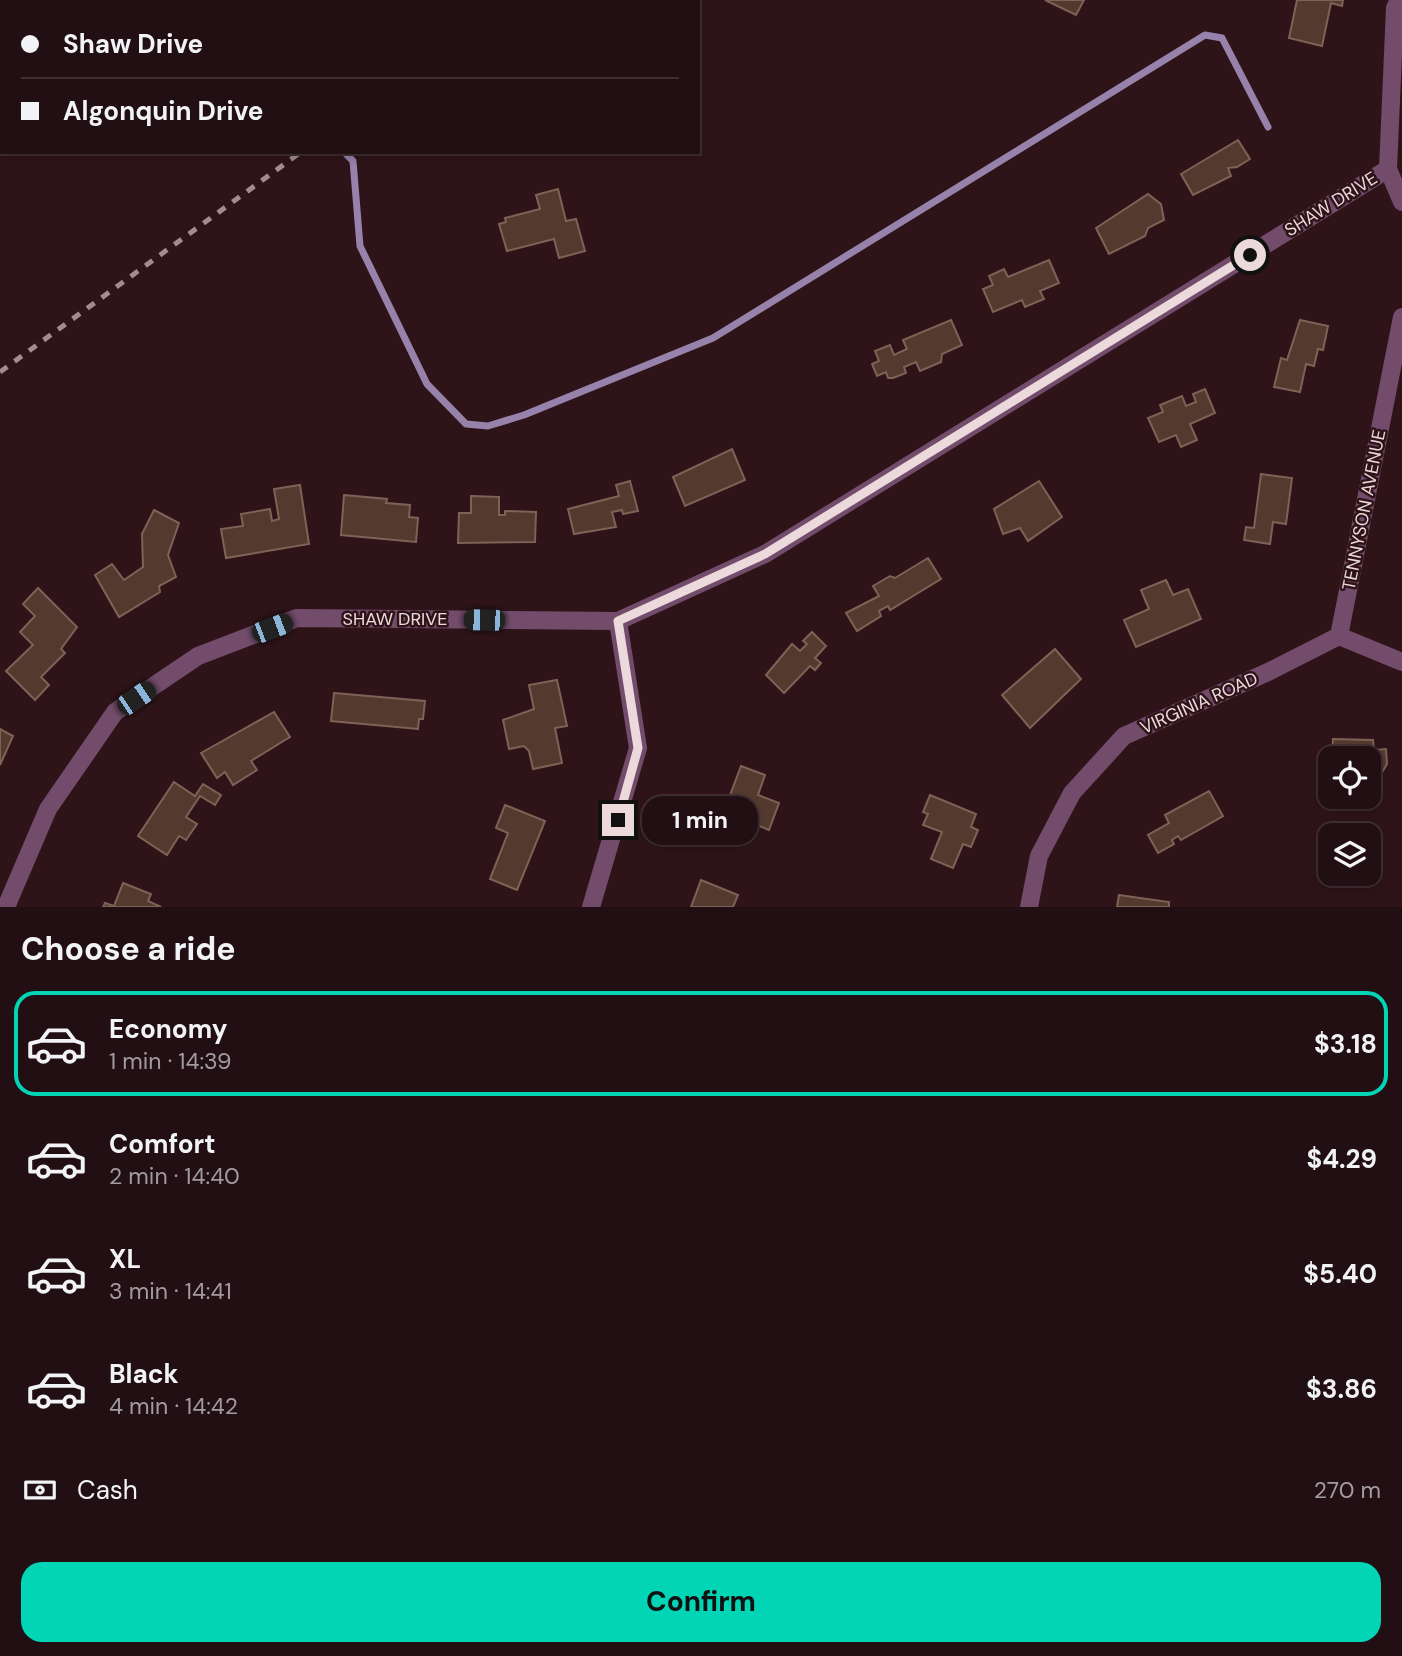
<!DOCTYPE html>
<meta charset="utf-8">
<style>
:root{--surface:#220f13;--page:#2e1d21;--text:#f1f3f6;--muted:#a29ca0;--line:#3f2f33;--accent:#02d5b6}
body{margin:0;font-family:"DM Sans",sans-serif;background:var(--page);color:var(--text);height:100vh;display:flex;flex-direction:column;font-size:26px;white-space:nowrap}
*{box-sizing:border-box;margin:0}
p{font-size:23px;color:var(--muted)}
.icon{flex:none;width:38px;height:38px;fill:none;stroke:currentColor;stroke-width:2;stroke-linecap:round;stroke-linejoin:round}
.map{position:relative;height:907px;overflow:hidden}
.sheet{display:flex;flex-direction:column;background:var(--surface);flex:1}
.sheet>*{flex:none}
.top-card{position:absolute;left:0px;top:0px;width:700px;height:154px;box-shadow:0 4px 10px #0003,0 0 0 2px var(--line);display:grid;align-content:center;height:154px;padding:0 21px;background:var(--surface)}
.controls{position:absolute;left:1318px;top:746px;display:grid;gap:14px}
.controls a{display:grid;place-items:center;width:63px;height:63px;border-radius:14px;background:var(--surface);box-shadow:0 4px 10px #0003,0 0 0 2px var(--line);font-size:35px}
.end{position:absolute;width:32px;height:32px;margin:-16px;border:9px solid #ecd9dc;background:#111;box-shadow:0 0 0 4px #111}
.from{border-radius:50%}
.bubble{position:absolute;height:49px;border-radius:21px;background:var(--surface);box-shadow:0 4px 10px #0003,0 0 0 2px var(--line);font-size:23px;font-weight:700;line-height:49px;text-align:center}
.car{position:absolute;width:21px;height:42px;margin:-21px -10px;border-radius:9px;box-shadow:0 0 5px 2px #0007;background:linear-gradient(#222 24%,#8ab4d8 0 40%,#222 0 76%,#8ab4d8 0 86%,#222 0)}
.top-card b{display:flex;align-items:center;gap:24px;height:66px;font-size:26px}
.top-card b+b{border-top:2px solid var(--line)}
.top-card i{width:18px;height:18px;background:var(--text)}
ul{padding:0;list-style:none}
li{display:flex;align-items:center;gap:21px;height:105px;margin:0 14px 10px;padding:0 7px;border:4px solid transparent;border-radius:21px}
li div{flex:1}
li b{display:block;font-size:26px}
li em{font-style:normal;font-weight:700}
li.selected{border-color:var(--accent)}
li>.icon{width:63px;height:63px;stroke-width:1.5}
h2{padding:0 21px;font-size:32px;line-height:84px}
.pay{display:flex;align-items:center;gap:18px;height:77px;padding:0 21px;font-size:26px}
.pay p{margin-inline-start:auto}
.primary-button{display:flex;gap:14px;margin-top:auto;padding:14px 21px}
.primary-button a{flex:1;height:80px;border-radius:21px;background:var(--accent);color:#111;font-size:28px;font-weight:700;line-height:80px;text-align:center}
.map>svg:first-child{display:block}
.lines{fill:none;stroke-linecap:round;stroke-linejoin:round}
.stream{stroke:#9782ac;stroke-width:7}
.building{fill:#54392e;stroke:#7f6156;stroke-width:2}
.minor{stroke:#734c6b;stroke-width:18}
.rail{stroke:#a28c90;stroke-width:5;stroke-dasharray:9 9;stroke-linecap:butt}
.route{stroke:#ecd9dc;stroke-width:9}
.labels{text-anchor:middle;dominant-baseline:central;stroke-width:5;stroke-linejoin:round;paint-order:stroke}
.street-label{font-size:18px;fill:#ecd9dc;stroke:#2e1419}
</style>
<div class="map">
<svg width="1402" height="907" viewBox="0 0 1402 907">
<rect width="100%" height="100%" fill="#2e1419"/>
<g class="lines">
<g class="stream">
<polyline points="237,0 238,2"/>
<polyline points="344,152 353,161 360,246 427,384 466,424 488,426 524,415 713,338 1205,35 1222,38 1268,127"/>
</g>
</g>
<g class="building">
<polygon points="1045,0 1084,0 1076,15"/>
<polygon points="1297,0 1343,0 1342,6 1331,3 1322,46 1289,38"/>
<polygon points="1238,140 1250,159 1237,167 1228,168 1231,176 1193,195 1181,174"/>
<polygon points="558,189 566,221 576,219 585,251 559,258 554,239 507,251 499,224 506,222 505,218 540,209 536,195"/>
<polygon points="1148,194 1161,204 1164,220 1148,228 1145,236 1109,254 1096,228"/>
<polygon points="1049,260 1059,283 1040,291 1044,299 1025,307 1022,300 993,312 983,289 993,285 989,276 1004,269 1008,277"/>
<polygon points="951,320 962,345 942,354 941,362 920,371 916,362 904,367 906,373 893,378 888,378 886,372 877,376 872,364 879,361 875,351 890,345 894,355 907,349 903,340"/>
<polygon points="1300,320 1328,326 1323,350 1318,349 1314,366 1306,364 1300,392 1274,387 1281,358 1287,360"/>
<polygon points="1205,389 1215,413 1190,424 1197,440 1181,447 1176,435 1159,442 1148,418 1163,412 1160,405 1182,396 1186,406 1196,402 1193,394"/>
<polygon points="732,449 745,480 685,506 673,477"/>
<polygon points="1261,474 1292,478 1286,524 1273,522 1270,544 1244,540 1246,527 1254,528"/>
<polygon points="630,481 638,511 623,514 622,510 612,512 616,527 574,534 568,509 619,496 616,485"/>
<polygon points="1039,481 1062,517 1028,541 1020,528 1003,534 994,509"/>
<polygon points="300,485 309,544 226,558 221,529 243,526 241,514 270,509 272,521 279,519 274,489"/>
<polygon points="344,495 387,499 386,503 410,505 409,517 418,518 416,542 341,535"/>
<polygon points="471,496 499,497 499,515 505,515 505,511 536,512 535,542 458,543 459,513 471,513"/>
<polygon points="154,510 179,523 168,555 176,577 159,586 160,592 119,617 95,575 112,564 124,580 143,567 142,534"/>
<polygon points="928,558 941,579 890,610 888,606 879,611 881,616 857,631 846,613 879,596 873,586 890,576 895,578"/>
<polygon points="1166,580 1173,595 1188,589 1201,619 1136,647 1124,620 1149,609 1141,590"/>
<polygon points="38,588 77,627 61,649 65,653 41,677 49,685 35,700 6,671 33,645 20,632 35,616 23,604"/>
<polygon points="812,632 826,646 815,658 821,663 815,670 810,666 784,693 766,675 792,644 800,651 807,644 803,641"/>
<polygon points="1055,649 1081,679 1030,728 1002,695"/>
<polygon points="557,680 567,726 555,728 562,763 533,769 529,751 524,746 509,749 503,720 534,709 529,685"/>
<polygon points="334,693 425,701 423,719 419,719 418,729 331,721"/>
<polygon points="274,712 290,737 251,761 257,770 233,785 225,772 217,778 201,753"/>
<polygon points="0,729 13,736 0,765"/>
<polygon points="1333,739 1373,740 1374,750 1386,749 1387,764 1381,774 1370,774 1368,758 1332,758"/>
<polygon points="741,766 765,775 758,795 779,803 769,830 757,825 753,835 720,822"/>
<polygon points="174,782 195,796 203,784 221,795 215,805 200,796 186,817 197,824 186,840 179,836 167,855 138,836"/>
<polygon points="1209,791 1223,816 1181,840 1178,836 1172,840 1174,844 1158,853 1148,835 1169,823 1165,815"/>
<polygon points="930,795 976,814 971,827 978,830 971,847 963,844 953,868 931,859 942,832 923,825 928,814 923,812"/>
<polygon points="505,805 545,821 517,890 490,879 508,833 496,828"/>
<polygon points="701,880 738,895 733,907 691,907"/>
<polygon points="123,883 151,894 148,901 161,907 103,907 105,903 114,906"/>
<polygon points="1119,895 1169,902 1169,907 1117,907"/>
</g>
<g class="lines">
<g class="minor">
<polyline points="1399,0 1395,8 1388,169 1402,202"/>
<polyline points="1402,317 1339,636 1402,662"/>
<polyline points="6,907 48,809 115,712 198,656 297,618 618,621 765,554 1388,169"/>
<polyline points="591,907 638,748 618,621"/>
<polyline points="1029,907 1039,856 1072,793 1124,736 1268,672 1339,636"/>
</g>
<g class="rail">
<polyline points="506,2 508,0"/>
<polyline points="0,372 301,152"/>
</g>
</g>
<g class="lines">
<polyline class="route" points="618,820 638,748 618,621 765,554 1250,255"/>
</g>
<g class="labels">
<g class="street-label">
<text transform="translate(1331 204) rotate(-32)">SHAW DRIVE</text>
<text transform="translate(1364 510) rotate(-79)">TENNYSON AVENUE</text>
<text x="395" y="619">SHAW DRIVE</text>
<text transform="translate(1199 703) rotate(-24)">VIRGINIA ROAD</text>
</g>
</g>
</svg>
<div class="controls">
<a><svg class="icon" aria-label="locate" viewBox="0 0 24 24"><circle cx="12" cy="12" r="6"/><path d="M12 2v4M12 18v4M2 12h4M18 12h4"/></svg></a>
<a><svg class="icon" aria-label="layers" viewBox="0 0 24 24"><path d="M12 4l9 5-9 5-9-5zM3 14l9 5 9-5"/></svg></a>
</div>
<i class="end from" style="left:1250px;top:255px"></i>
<i class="end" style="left:618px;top:820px"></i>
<div class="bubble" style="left:642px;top:796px;width:116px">1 min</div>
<i class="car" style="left:484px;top:620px;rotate:271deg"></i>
<i class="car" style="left:272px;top:628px;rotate:69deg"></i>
<i class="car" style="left:136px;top:698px;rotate:56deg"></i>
<div class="top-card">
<b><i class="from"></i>Shaw Drive</b>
<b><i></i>Algonquin Drive</b>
</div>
</div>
<section class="sheet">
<h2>Choose a ride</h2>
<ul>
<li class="selected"><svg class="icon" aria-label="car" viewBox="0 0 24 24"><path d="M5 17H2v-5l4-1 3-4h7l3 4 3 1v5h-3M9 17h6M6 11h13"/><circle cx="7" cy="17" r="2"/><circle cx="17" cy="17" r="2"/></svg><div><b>Economy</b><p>1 min · 14:39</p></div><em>$3.18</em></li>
<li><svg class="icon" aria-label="car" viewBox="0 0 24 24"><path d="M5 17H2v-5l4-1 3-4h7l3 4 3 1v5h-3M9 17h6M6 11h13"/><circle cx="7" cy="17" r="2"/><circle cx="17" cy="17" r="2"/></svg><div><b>Comfort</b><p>2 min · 14:40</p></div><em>$4.29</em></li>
<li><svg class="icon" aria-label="car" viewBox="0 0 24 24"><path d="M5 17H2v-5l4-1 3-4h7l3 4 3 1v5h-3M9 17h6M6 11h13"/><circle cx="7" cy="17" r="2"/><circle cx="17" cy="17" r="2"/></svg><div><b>XL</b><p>3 min · 14:41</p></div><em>$5.40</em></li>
<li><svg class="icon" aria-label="car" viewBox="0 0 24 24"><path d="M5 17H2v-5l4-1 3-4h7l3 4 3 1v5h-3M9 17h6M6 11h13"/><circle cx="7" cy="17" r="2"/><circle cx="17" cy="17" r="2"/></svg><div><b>Black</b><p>4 min · 14:42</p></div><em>$3.86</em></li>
</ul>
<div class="pay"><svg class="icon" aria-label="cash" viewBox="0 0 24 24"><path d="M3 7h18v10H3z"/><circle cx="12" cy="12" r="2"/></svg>Cash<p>270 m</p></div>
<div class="primary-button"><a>Confirm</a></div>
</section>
